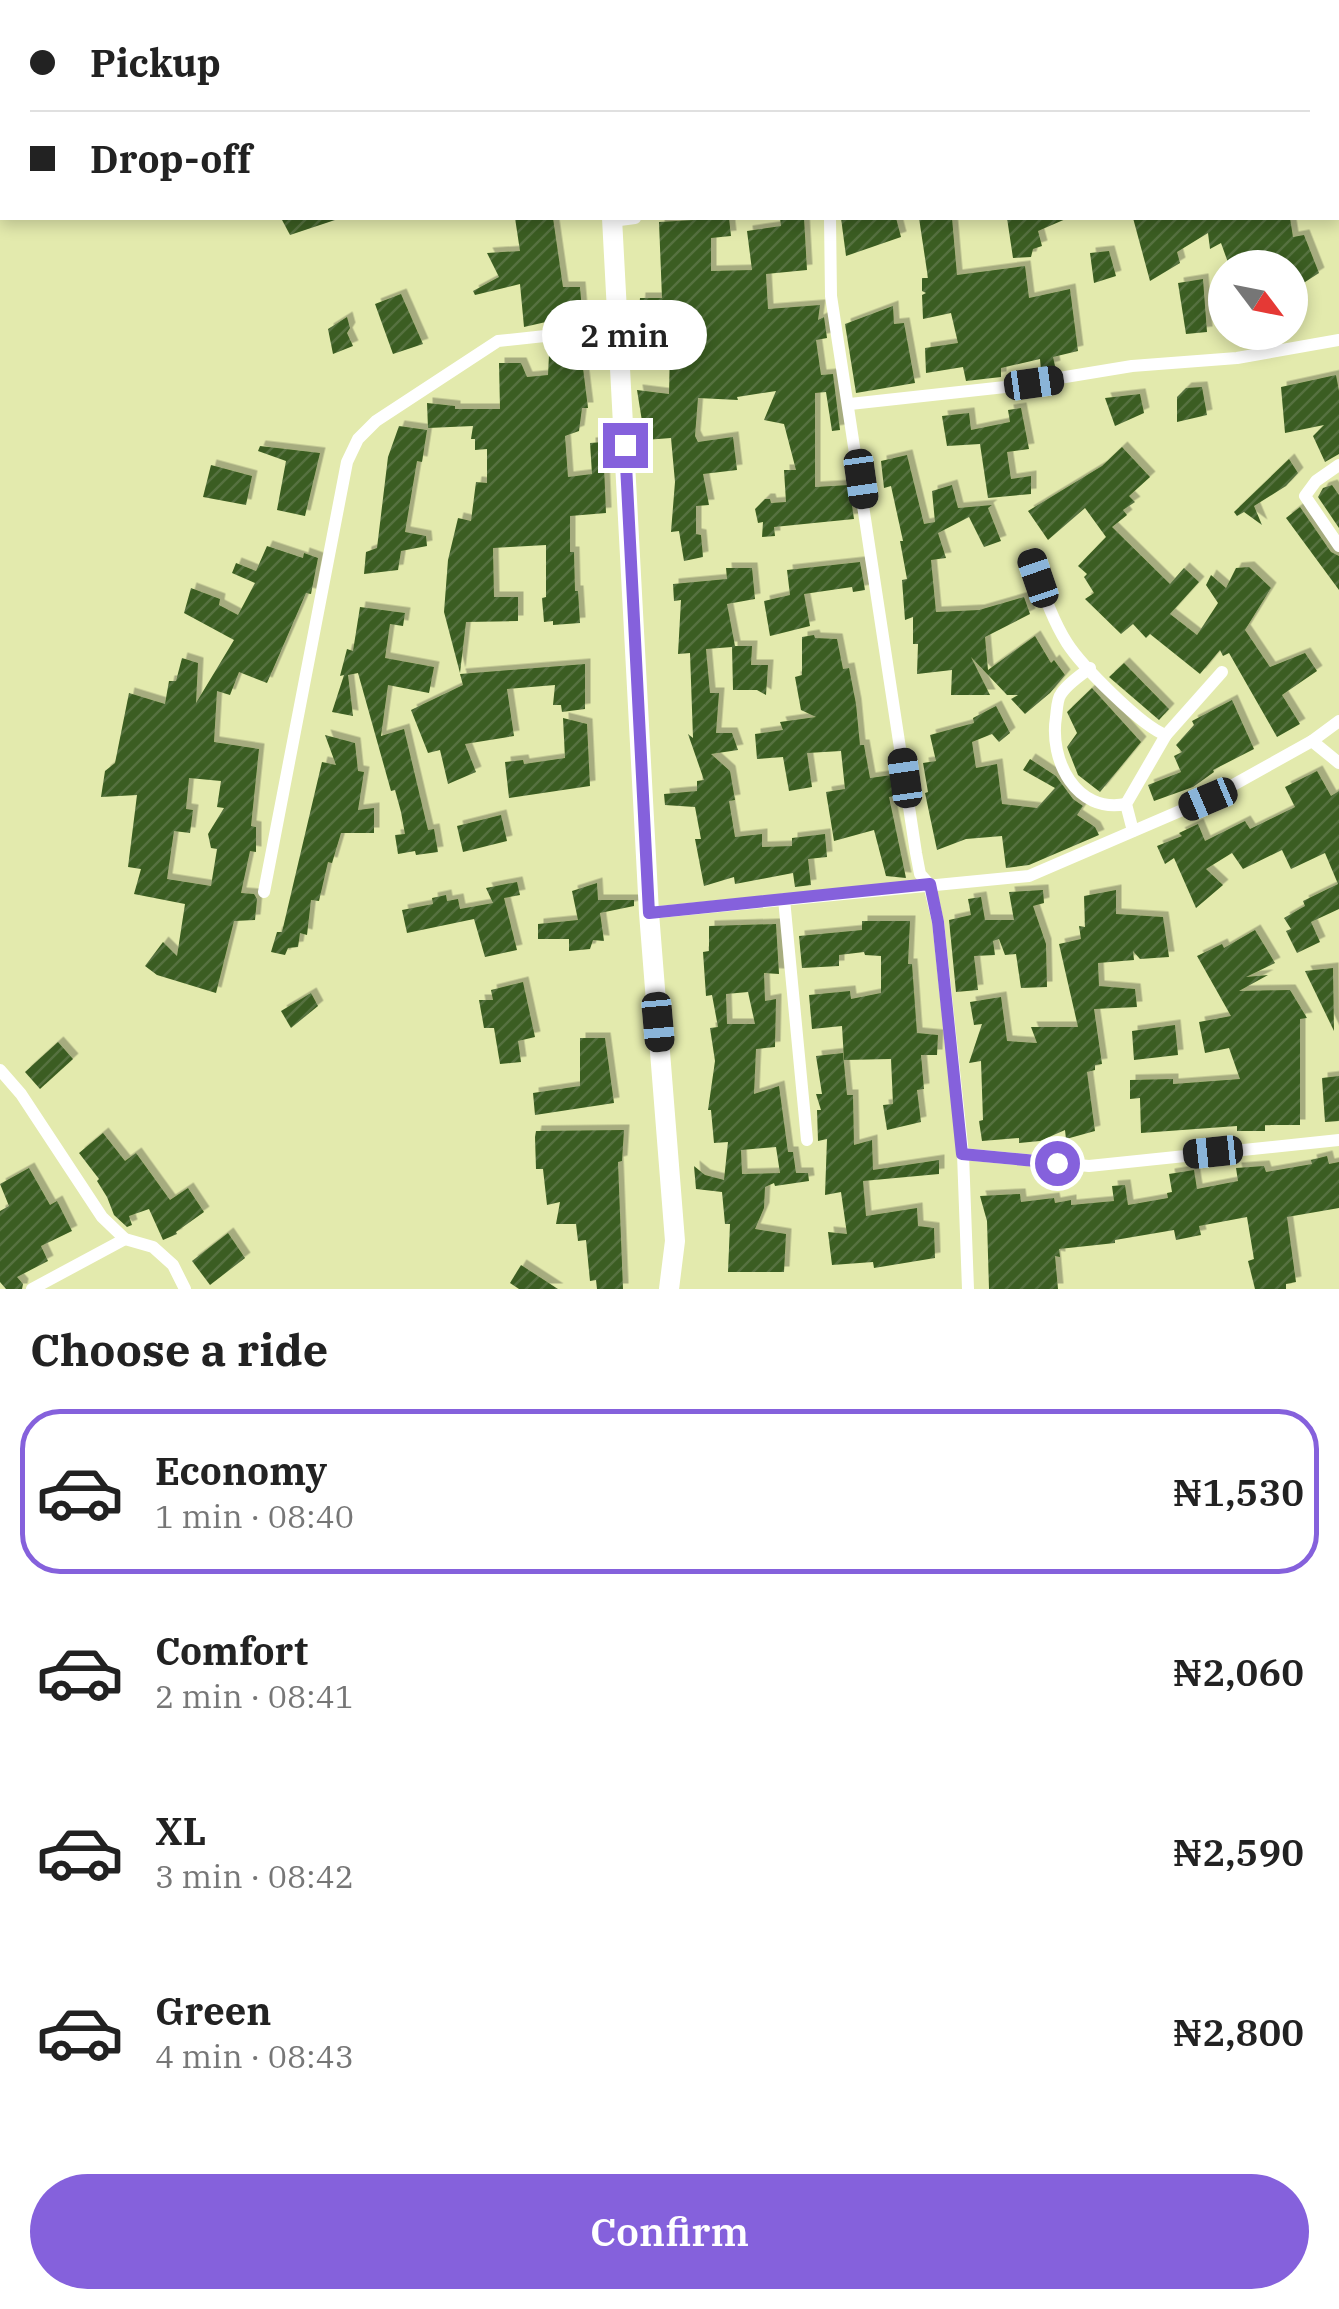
<!DOCTYPE html>
<meta charset="utf-8">
<style>
:root{--surface:#fff;--page:#f2f2f2;--text:#222;--muted:#767676;--line:#e0e0e0;--accent:#8561dc}
body{margin:0;font-family:"IBM Plex Serif",serif;background:var(--page);color:var(--text);height:100vh;display:flex;flex-direction:column;font-size:38px;white-space:nowrap}
*{box-sizing:border-box;margin:0}
p{font-size:32px;color:var(--muted)}
.icon{flex:none;width:55px;height:55px;fill:none;stroke:currentColor;stroke-width:2;stroke-linecap:round;stroke-linejoin:round}
.map{position:relative;height:1289px;overflow:hidden}
.details{display:flex;flex-direction:column;background:var(--surface);flex:1}
.details>*{flex:none}
.hud{position:absolute;left:0px;top:0px;width:1340px;height:220px;box-shadow:0 5px 15px #0003;display:grid;align-content:center;height:220px;padding:0 30px;background:var(--surface)}
.needle{width:65px;rotate:122deg}
.fabs{position:absolute;left:1208px;top:250px;display:grid;gap:20px}
.fabs a{display:grid;place-items:center;width:100px;height:100px;border-radius:50%;background:var(--surface);box-shadow:0 5px 15px #0003;font-size:50px}
.end{position:absolute;width:45px;height:45px;margin:-22px;border:12px solid #8561dc;background:#fff;box-shadow:0 0 0 5px #fff}
.from{border-radius:50%}
.bubble{position:absolute;height:70px;border-radius:35px;background:var(--surface);box-shadow:0 5px 15px #0003;font-size:32px;font-weight:600;line-height:70px;text-align:center}
.car{position:absolute;width:30px;height:60px;margin:-30px -15px;border-radius:12px;box-shadow:0 0 8px 2px #0007;background:linear-gradient(#222 24%,#8ab4d8 0 40%,#222 0 76%,#8ab4d8 0 86%,#222 0)}
.hud b{display:flex;align-items:center;gap:35px;height:95px;font-size:38px}
.hud b+b{border-top:2px solid var(--line)}
.hud i{width:25px;height:25px;background:var(--text)}
ul{padding:0;list-style:none}
li{display:flex;align-items:center;gap:30px;height:165px;margin:0 20px 15px;padding:0 10px;border:5px solid transparent;border-radius:40px}
li div{flex:1}
li b{display:block;font-size:38px}
li em{font-style:normal;font-weight:600}
li.active{border-color:var(--accent)}
li>.icon{width:90px;height:90px;stroke-width:1.5}
h2{padding:0 30px;font-size:45px;line-height:120px}
.cta{display:flex;gap:20px;margin-top:auto;padding:20px 30px}
.cta a{flex:1;height:115px;border-radius:60px;background:var(--accent);color:#fff;font-size:40px;font-weight:600;line-height:115px;text-align:center}
.map>svg:first-child{display:block}
.building{fill:url(#building-hatch);fill-rule:evenodd;filter:url(#shadow)}
.lines{fill:none;stroke-linecap:round;stroke-linejoin:round}
.minor{stroke:#fff;stroke-width:12}
.primary{stroke:#fff;stroke-width:20}
.route{stroke:#8561dc;stroke-width:12}
</style>
<div class="map">
<svg width="1339" height="1289" viewBox="0 0 1339 1289">
<defs>
<pattern id="building-hatch" width="6" height="6" patternUnits="userSpaceOnUse" patternTransform="scale(2.5)"><rect width="6" height="6" fill="#3b5d20"/><path d="M-1 1l2-2M0 6l6-6M5 7l2-2" fill="none" stroke="#56713f"/></pattern>
<filter id="shadow"><feDropShadow dx="5.5" dy="-5.5" stdDeviation="0" flood-color="#0004"/></filter>
</defs>
<rect width="100%" height="100%" fill="#e3eaad"/>
<g class="building">
<polygon points="281,218 335,218 335,220 290,235"/>
<polygon points="515,218 553,218 563,287 580,287 583,322 560,324 559,319 524,327 520,284 475,295 473,291 499,277 487,253 520,251"/>
<polygon points="729,218 731,236 711,238 711,271 752,270 747,231 781,226 780,218 804,218 807,270 766,274 768,309 820,305 818,320 824,317 827,338 816,340 821,375 833,374 840,430 832,431 826,392 815,393 815,487 849,485 854,519 774,527 775,536 762,537 763,522 758,523 755,509 765,499 770,499 771,503 786,502 784,470 796,470 784,424 764,420 776,391 737,397 738,400 698,398 695,436 698,442 733,437 737,470 703,474 709,505 696,506 696,534 701,535 703,557 684,561 679,531 671,532 675,482 671,438 645,440 637,390 669,394 670,348 637,347 635,310 639,310 640,298 662,298 659,222"/>
<polygon points="841,218 896,218 901,237 846,256"/>
<polygon points="919,218 952,218 957,275 1025,266 1029,298 1070,289 1078,351 1053,357 1055,366 1041,370 1040,359 1001,368 1001,377 966,381 963,367 926,373 925,348 958,343 951,313 923,319 922,295 926,293 922,291 922,278 928,278"/>
<polygon points="1007,218 1068,218 1038,231 1042,246 1033,249 1031,257 1013,258"/>
<polygon points="1133,218 1290,218 1293,237 1304,235 1319,273 1302,284 1292,264 1279,260 1261,268 1230,268 1221,243 1210,249 1208,233 1177,252 1180,263 1150,281"/>
<polygon points="1109,251 1116,276 1094,283 1090,253"/>
<polygon points="1203,279 1207,332 1186,334 1178,283"/>
<polygon points="401,294 423,344 393,354 375,304"/>
<polygon points="893,306 894,324 904,323 915,383 856,393 845,324"/>
<polygon points="347,317 350,328 347,333 353,346 333,354 328,329"/>
<polygon points="581,352 588,408 582,408 579,431 565,436 568,477 592,474 590,443 603,442 606,513 570,516 570,552 574,552 575,591 578,591 580,623 553,625 553,621 544,622 542,598 546,597 546,545 493,548 494,597 518,597 518,621 466,622 460,673 444,612 448,560 458,518 471,521 476,482 487,483 487,449 475,450 475,439 471,439 473,426 428,428 427,403 455,406 455,409 500,409 499,363 521,363 527,377 548,375 549,355"/>
<polygon points="1336,375 1339,391 1339,454 1325,462 1313,436 1324,425 1285,433 1281,387"/>
<polygon points="1202,387 1207,415 1177,422 1177,397 1186,388"/>
<polygon points="1140,394 1144,413 1115,426 1105,398"/>
<polygon points="1021,408 1029,449 1007,452 1011,479 1031,476 1031,494 988,498 980,444 947,446 942,416 969,413 971,430 1010,422 1008,410"/>
<polygon points="399,426 427,430 422,462 417,461 405,532 426,536 427,546 401,551 398,570 364,574 366,552 377,548 388,457"/>
<polygon points="260,446 320,453 305,516 277,510 286,461 258,451"/>
<polygon points="1122,447 1150,477 1129,496 1135,502 1123,510 1127,515 1112,527 1170,584 1184,568 1199,582 1170,614 1197,635 1218,603 1206,585 1211,575 1226,588 1236,568 1249,567 1271,588 1245,630 1270,667 1305,653 1317,671 1282,695 1300,724 1277,737 1229,653 1223,656 1220,650 1200,674 1150,634 1146,638 1133,624 1121,634 1085,599 1094,593 1084,577 1087,574 1078,566 1106,537 1085,508 1048,540 1028,511 1102,466"/>
<polygon points="907,455 924,524 935,522 932,491 952,485 958,508 992,505 988,508 1001,541 984,547 969,517 938,533 946,558 931,560 936,612 979,610 1024,597 1030,614 985,637 988,670 1035,636 1051,663 1054,660 1065,675 1050,693 1025,714 1011,699 1018,695 1007,695 971,657 990,695 951,695 952,670 917,674 918,644 913,644 913,617 905,620 902,580 907,579 900,541 903,541 891,486 884,488 881,461"/>
<polygon points="1289,459 1298,473 1286,486 1254,506 1262,525 1244,512 1237,516 1234,512"/>
<polygon points="211,465 252,476 246,505 203,497"/>
<polygon points="1332,485 1339,495 1339,528 1318,497 1323,488"/>
<polygon points="1300,507 1331,552 1339,556 1339,590 1286,518"/>
<path d="M267,546L303,558L304,553L318,558L311,594L306,593L267,683L239,672L230,695L217,691L214,742L259,749L251,826L256,827V852L250,851L241,893L254,894L257,899L255,920L234,921L216,993L157,975L145,966L163,942L177,956L185,904L134,894L141,869L128,867L137,795L101,797L105,771L115,763L129,693L165,704L169,681H176L182,658L198,663L196,703L234,640L184,613L191,588L220,599L219,605L238,615L255,583L232,573L236,563L256,571ZM189,778L221,781L217,807L224,808L208,834L211,848L217,849L211,886L167,879L174,831L190,833L193,810L186,809Z"/>
<polygon points="860,562 865,590 853,592 852,587 804,594 810,626 770,636 764,601 790,595 787,570"/>
<polygon points="726,568 752,568 755,599 727,604 735,646 752,646 751,665 768,665 766,695 757,690 733,690 732,647 706,649 710,693 719,693 716,733 732,733 738,750 711,754 730,771 735,800 729,801 735,837 762,834 762,847 792,846 792,838 825,834 827,857 808,859 811,885 795,887 793,873 735,884 734,877 704,886 695,839 701,839 695,807 665,805 664,794 697,791 697,781 704,780 688,734 693,738 690,653 678,654 681,600 674,601 673,584 727,579"/>
<polygon points="360,607 405,613 403,626 390,624 385,658 434,667 429,693 388,685 381,736 404,729 428,830 434,829 438,852 416,855 415,851 398,854 395,835 405,834 401,812 395,790 391,791 358,673 348,675 353,716 332,712 344,675 340,676 347,649 353,651"/>
<polygon points="814,635 815,638 837,639 843,669 849,668 856,704 860,745 864,745 870,778 892,775 895,796 889,797 906,878 886,876 874,830 834,841 826,792 845,789 841,751 807,753 812,787 789,791 783,757 757,759 755,734 783,730 780,722 816,717 801,710 795,677 802,675 802,637"/>
<polygon points="1124,663 1169,709 1159,720 1109,677"/>
<polygon points="585,664 585,709 562,712 561,705 553,705 555,685 507,689 514,736 465,744 476,772 448,784 440,750 428,753 411,710 463,685 460,674"/>
<polygon points="1092,688 1141,742 1100,792 1078,775 1067,747 1077,733 1067,712"/>
<polygon points="1232,700 1254,749 1213,770 1214,772 1193,787 1154,801 1148,785 1181,772 1174,756 1182,752 1176,745 1194,725 1192,721"/>
<polygon points="996,706 1010,733 999,742 992,734 972,742 976,768 997,764 1002,804 1037,808 1055,788 1023,770 1030,759 1056,776 1073,799 1083,806 1077,815 1095,827 1099,835 1029,865 1006,868 1002,836 966,839 937,850 925,793 928,792 923,763 936,761 930,735 974,723 973,718"/>
<polygon points="563,718 587,724 590,786 509,798 505,762 523,760 524,764 565,758"/>
<polygon points="325,735 355,743 358,771 364,772 358,810 374,808 374,833 341,833 332,863 328,862 319,901 311,900 307,935 300,933 298,947 288,948 285,955 271,952 277,932 282,932 322,762 336,765"/>
<polygon points="1317,771 1331,796 1339,791 1339,909 1311,922 1320,942 1297,953 1286,931 1291,929 1284,918 1305,906 1303,901 1338,884 1325,853 1291,869 1282,850 1243,869 1232,853 1206,869 1223,885 1196,908 1174,858 1165,864 1157,846 1182,836 1179,833 1198,824 1205,841 1245,821 1250,829 1295,807 1285,787"/>
<polygon points="501,815 507,841 463,852 457,826"/>
<polygon points="517,882 520,895 504,898 517,950 485,957 474,919 407,933 402,910 433,904 432,898 446,895 447,901 458,899 460,909 493,903 486,888"/>
<polygon points="597,883 598,900 634,900 634,906 600,913 604,941 593,940 590,949 569,951 569,939 538,939 538,924 578,920 572,891"/>
<polygon points="1043,890 1044,903 1033,906 1046,944 1047,987 1021,988 1016,954 1005,955 999,939 993,941 995,955 974,956 978,990 956,992 949,920 971,915 968,899 981,897 985,920 1014,920 1009,892"/>
<polygon points="1116,890 1116,914 1163,917 1169,957 1140,959 1133,951 1134,960 1098,963 1099,986 1135,989 1137,1007 1094,1009 1102,1064 1095,1065 1095,1070 1087,1072 1095,1131 1066,1139 1065,1130 1040,1141 1019,1143 1019,1138 982,1141 979,1121 983,1120 981,1061 969,1063 982,1024 974,1025 970,1002 1001,997 1007,1041 1037,1043 1031,1027 1078,1027 1059,944 1081,939 1079,926 1085,927 1084,896"/>
<polygon points="862,921 910,921 908,964 912,964 917,1033 938,1035 937,1055 921,1055 924,1089 917,1090 921,1122 887,1130 883,1105 893,1104 891,1059 844,1060 842,1026 812,1029 809,995 850,991 851,999 881,993 881,956 865,955 864,952 839,955 839,966 802,968 799,936 862,930"/>
<path d="M776,924L779,974L764,973L765,1001L776,999L775,1047L756,1049L754,1094L779,1086L788,1152H793L796,1173H808L809,1181L775,1186L774,1183L765,1187L764,1208L755,1229L786,1234L784,1272H728L730,1224H725L722,1192L696,1189L694,1166L705,1175L724,1180L728,1142L714,1143L711,1110H708L715,1061L710,1028L718,1027L712,995L706,996L703,952L709,951V926ZM748,992L755,1024H727L726,994ZM776,1147L780,1173L742,1174L741,1150Z"/>
<polygon points="1255,930 1275,963 1246,977 1268,975 1239,991 1290,990 1307,1018 1300,1019 1300,1125 1265,1125 1265,1131 1237,1131 1237,1126 1141,1133 1140,1098 1130,1099 1130,1080 1173,1079 1173,1084 1240,1079 1229,1048 1205,1053 1199,1022 1231,1016 1197,956 1222,944 1224,948"/>
<polygon points="1333,968 1334,1031 1305,971"/>
<polygon points="523,982 535,1037 518,1041 521,1062 500,1064 494,1028 484,1028 479,1000 493,1000 491,990"/>
<polygon points="311,993 318,1006 291,1028 281,1011"/>
<polygon points="1175,1025 1178,1055 1134,1060 1132,1031"/>
<polygon points="580,1038 605,1038 614,1103 535,1115 533,1093 580,1086"/>
<polygon points="58,1042 73,1059 40,1089 25,1072"/>
<polygon points="843,1053 847,1095 853,1095 854,1145 872,1140 873,1170 939,1160 939,1174 863,1181 866,1216 917,1208 918,1226 934,1228 935,1258 874,1268 873,1262 832,1265 828,1232 847,1234 841,1192 825,1195 827,1139 818,1141 817,1110 821,1110 816,1094 822,1094 816,1056"/>
<polygon points="1339,1076 1339,1121 1325,1122 1322,1078"/>
<polygon points="624,1130 622,1161 618,1162 623,1289 597,1289 596,1280 590,1281 586,1240 578,1241 576,1224 556,1224 560,1202 547,1205 543,1169 536,1169 535,1137 536,1131"/>
<polygon points="103,1133 125,1161 136,1153 170,1200 188,1188 204,1212 176,1232 177,1234 163,1240 149,1209 129,1216 132,1225 127,1227 114,1215 107,1197 97,1181 99,1179 79,1153"/>
<polygon points="1327,1156 1329,1164 1339,1162 1339,1208 1287,1217 1296,1282 1286,1284 1286,1289 1255,1289 1248,1261 1254,1259 1247,1217 1199,1226 1201,1235 1176,1240 1174,1230 1115,1240 1115,1243 1059,1249 1060,1257 1055,1256 1058,1289 989,1289 987,1221 980,1196 1020,1194 1021,1202 1054,1198 1055,1203 1071,1200 1071,1205 1114,1201 1112,1186 1125,1185 1128,1205 1168,1198 1167,1193 1172,1192 1169,1174 1194,1170 1197,1189 1238,1181 1236,1168 1264,1166 1266,1172 1312,1164 1311,1160"/>
<polygon points="29,1168 50,1205 57,1201 72,1231 41,1246 48,1261 17,1277 23,1284 22,1289 6,1289 0,1282 0,1211 9,1206 0,1184"/>
<polygon points="228,1233 245,1258 210,1285 192,1261"/>
<polygon points="521,1265 558,1289 519,1289 510,1283"/>
</g>
<g class="lines">
<g class="minor">
<polyline points="1092,0 1093,2"/>
<polyline points="1330,0 1331,2"/>
<polyline points="1338,40 1339,48"/>
<polyline points="1338,127 1339,126"/>
<polyline points="830,218 831,296 916,853 920,874 929,884 938,922 963,1154 968,1289"/>
<polyline points="612,221 635,218"/>
<polyline points="850,404 1005,387 1132,366 1237,358 1339,340"/>
<polyline points="1339,465 1316,481 1305,496 1339,546"/>
<path d="M1030,555C1041,585 1050,616 1067,643C1081,665 1142,727 1166,735"/>
<path d="M1090,668C1081,675 1067,684 1061,694C1057,699 1057,710 1056,717C1049,760 1076,814 1126,804"/>
<polyline points="1312,741 1339,763"/>
<polyline points="1133,831 1126,804 1166,735 1222,672"/>
<polyline points="264,892 347,462 358,439 376,421 498,341 619,328"/>
<polyline points="784,899 807,1140"/>
<polyline points="649,913 1029,876 1208,799 1312,741 1339,721"/>
<polyline points="0,1070 21,1094 102,1217 125,1239 153,1247 173,1265 185,1289"/>
<polyline points="963,1154 1089,1166 1339,1140"/>
<polyline points="32,1289 125,1239"/>
</g>
<g class="primary">
<polyline points="593,0 594,2"/>
<polyline points="612,218 649,913 675,1241 669,1289"/>
</g>
</g>
<g class="lines">
<polyline class="route" points="625,445 649,913 930,884 938,922 962,1154 1057,1163"/>
</g>
</svg>
<div class="fabs">
<a><svg class="needle" viewBox="-14 -14 28 28"><path d="M0-13l5 13h-10z" fill="#e53935"/><path d="M0 13l5-13h-10z" fill="#767676"/></svg></a>
</div>
<i class="end from" style="left:1057px;top:1163px"></i>
<i class="end" style="left:625px;top:445px"></i>
<div class="bubble" style="left:542px;top:300px;width:165px">2 min</div>
<i class="car" style="left:1034px;top:383px;rotate:82deg"></i>
<i class="car" style="left:861px;top:479px;rotate:172deg"></i>
<i class="car" style="left:1038px;top:578px;rotate:341deg"></i>
<i class="car" style="left:905px;top:778px;rotate:352deg"></i>
<i class="car" style="left:1208px;top:799px;rotate:247deg"></i>
<i class="car" style="left:658px;top:1022px;rotate:175deg"></i>
<i class="car" style="left:1213px;top:1152px;rotate:264deg"></i>
<div class="hud">
<b><i class="from"></i>Pickup</b>
<b><i></i>Drop-off</b>
</div>
</div>
<section class="details">
<h2>Choose a ride</h2>
<ul>
<li class="active"><svg class="icon" aria-label="car" viewBox="0 0 24 24"><path d="M5 17H2v-5l4-1 3-4h7l3 4 3 1v5h-3M9 17h6M6 11h13"/><circle cx="7" cy="17" r="2"/><circle cx="17" cy="17" r="2"/></svg><div><b>Economy</b><p>1 min · 08:40</p></div><em>₦1,530</em></li>
<li><svg class="icon" aria-label="car" viewBox="0 0 24 24"><path d="M5 17H2v-5l4-1 3-4h7l3 4 3 1v5h-3M9 17h6M6 11h13"/><circle cx="7" cy="17" r="2"/><circle cx="17" cy="17" r="2"/></svg><div><b>Comfort</b><p>2 min · 08:41</p></div><em>₦2,060</em></li>
<li><svg class="icon" aria-label="car" viewBox="0 0 24 24"><path d="M5 17H2v-5l4-1 3-4h7l3 4 3 1v5h-3M9 17h6M6 11h13"/><circle cx="7" cy="17" r="2"/><circle cx="17" cy="17" r="2"/></svg><div><b>XL</b><p>3 min · 08:42</p></div><em>₦2,590</em></li>
<li><svg class="icon" aria-label="car" viewBox="0 0 24 24"><path d="M5 17H2v-5l4-1 3-4h7l3 4 3 1v5h-3M9 17h6M6 11h13"/><circle cx="7" cy="17" r="2"/><circle cx="17" cy="17" r="2"/></svg><div><b>Green</b><p>4 min · 08:43</p></div><em>₦2,800</em></li>
</ul>
<div class="cta"><a>Confirm</a></div>
</section>
